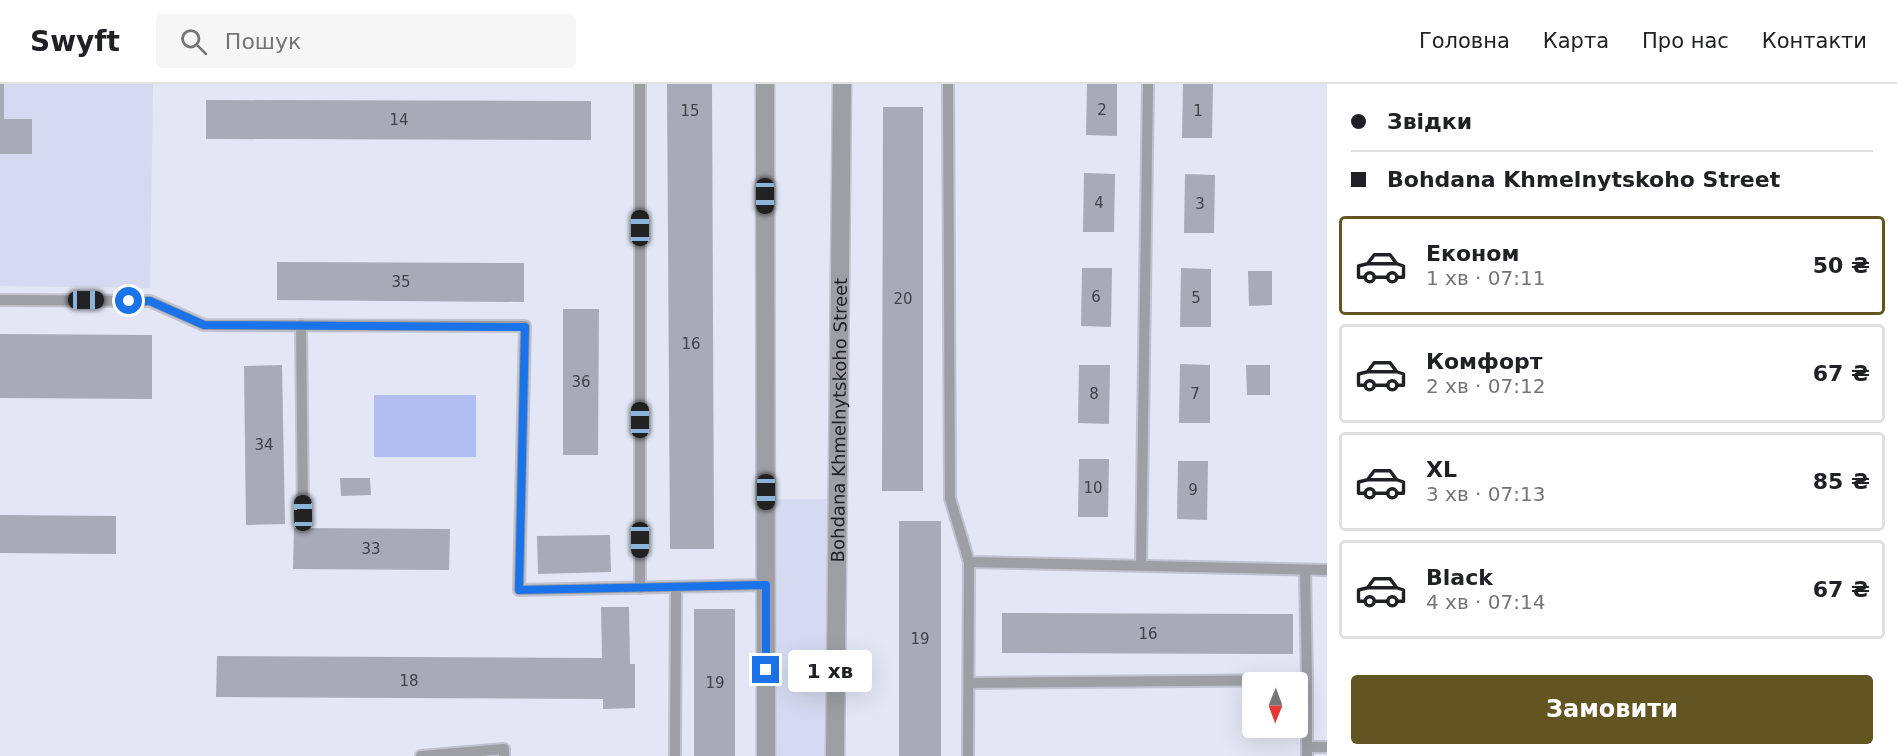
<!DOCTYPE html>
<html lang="uk">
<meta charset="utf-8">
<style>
:root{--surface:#fff;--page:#f6f6f6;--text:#202124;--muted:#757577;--line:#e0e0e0;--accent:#625522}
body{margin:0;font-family:"DejaVu Sans",sans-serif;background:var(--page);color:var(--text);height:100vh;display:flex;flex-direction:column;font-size:22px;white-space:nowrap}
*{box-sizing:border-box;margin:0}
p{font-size:20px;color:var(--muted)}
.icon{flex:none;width:33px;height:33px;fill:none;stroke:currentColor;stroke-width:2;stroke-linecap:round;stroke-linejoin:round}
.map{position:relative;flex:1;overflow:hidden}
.panel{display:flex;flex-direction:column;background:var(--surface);width:570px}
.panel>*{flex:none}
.banner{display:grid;align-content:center;height:132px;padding:0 24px;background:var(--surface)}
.needle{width:39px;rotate:181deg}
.tools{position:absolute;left:1242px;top:588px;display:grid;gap:12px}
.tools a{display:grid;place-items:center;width:66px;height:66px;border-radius:6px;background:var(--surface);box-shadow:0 6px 24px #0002;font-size:30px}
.end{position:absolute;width:27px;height:27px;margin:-14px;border:8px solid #1a73e8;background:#fff;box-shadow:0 0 0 3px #fff}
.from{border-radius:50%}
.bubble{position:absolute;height:42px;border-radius:6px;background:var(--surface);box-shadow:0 6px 24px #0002;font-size:20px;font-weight:700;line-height:42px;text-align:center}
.car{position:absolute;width:18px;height:36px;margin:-18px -9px;border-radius:8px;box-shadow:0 0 4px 2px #0007;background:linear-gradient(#222 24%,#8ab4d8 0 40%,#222 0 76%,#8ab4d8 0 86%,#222 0)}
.banner b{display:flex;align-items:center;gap:21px;height:57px;font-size:22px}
.banner b+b{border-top:2px solid var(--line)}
.banner i{width:15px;height:15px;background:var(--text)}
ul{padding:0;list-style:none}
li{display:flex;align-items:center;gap:18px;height:99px;margin:0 12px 9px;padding:0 12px;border:3px solid var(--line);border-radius:6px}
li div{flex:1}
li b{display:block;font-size:22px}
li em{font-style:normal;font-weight:700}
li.active{border-color:var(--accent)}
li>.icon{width:54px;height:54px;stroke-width:1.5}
.primary-button{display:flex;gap:12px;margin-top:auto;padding:12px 24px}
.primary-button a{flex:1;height:69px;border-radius:6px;background:var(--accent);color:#fff;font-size:24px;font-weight:700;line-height:69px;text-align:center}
header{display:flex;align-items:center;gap:36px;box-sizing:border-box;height:84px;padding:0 30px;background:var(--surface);border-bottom:2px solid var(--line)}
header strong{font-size:28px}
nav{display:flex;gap:33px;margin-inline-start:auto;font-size:21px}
.search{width:420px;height:54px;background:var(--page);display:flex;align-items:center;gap:15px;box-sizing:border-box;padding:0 21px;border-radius:6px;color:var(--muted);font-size:22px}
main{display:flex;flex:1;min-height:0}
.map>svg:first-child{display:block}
.built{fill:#d6daf0}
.green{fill:#b2bdf1}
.building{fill:#a7aab7}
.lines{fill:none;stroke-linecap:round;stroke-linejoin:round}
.lane-casing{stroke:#c0c2cf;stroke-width:14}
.street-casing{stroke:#c0c2cf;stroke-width:21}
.lane{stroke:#9d9fa5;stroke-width:10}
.street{stroke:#9d9fa5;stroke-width:18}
.route{stroke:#1a73e8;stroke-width:8}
.labels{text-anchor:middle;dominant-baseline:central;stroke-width:6;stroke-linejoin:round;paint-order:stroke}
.number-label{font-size:15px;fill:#41424a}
.street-label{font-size:18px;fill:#1f2025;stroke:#fff}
</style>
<header>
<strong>Swyft</strong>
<div class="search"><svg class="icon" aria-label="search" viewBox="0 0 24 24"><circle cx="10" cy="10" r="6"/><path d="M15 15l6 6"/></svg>Пошук</div>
<nav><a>Головна</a><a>Карта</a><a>Про нас</a><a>Контакти</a></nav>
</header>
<main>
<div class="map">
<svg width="1327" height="672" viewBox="0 0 1327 672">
<rect width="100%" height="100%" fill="#e3e6f4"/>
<g class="built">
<polygon points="0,0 153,0 150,204 0,202"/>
<polygon points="776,415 827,415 826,672 775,672"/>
</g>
<rect class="green" x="374" y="311" width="102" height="62"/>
<g class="building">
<polygon points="0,0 4,0 4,35 32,35 32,70 0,70"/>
<polygon points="667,0 712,0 714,465 670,465"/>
<polygon points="1087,0 1117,0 1117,52 1086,51"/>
<polygon points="1183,0 1213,0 1212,54 1182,54"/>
<polygon points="206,16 591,17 591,56 206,55"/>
<polygon points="883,23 923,23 923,407 882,407"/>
<polygon points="1084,89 1115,90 1114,148 1083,148"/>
<polygon points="1185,90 1215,91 1214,149 1184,149"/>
<polygon points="277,178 524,179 524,218 277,216"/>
<polygon points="1082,184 1112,184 1111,243 1081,242"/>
<polygon points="1181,184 1211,185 1211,243 1180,243"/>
<polygon points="1248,187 1272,187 1272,221 1249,222"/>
<polygon points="563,225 599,225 598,371 563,371"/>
<polygon points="0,250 152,251 152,315 0,314"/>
<polygon points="1180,280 1210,281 1210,339 1179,339"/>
<polygon points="282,281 285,440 246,441 244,282"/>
<polygon points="1079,281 1110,281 1109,340 1078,339"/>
<polygon points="1246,281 1270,281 1270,311 1247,311"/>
<polygon points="1079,375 1109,375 1108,433 1078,433"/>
<polygon points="1178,377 1208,377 1207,436 1177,435"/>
<polygon points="340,394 370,394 371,411 341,412"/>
<polygon points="0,431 116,432 116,470 0,469"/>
<rect x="899" y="437" width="42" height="235"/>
<polygon points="294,444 450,445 449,486 293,485"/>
<polygon points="610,451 611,488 538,490 537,452"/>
<polygon points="601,523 629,523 630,580 635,580 635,624 603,625 603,615 216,613 217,572 602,574"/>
<rect x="694" y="525" width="41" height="147"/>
<polygon points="1002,529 1293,530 1293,570 1002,569"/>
</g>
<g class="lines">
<g class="lane-casing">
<g id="lane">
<polyline points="640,0 640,504"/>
<polyline points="948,0 950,414 969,478 1327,486"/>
<polyline points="0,216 150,217 204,241 525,242 519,506 766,501"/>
<polyline points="301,241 303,429"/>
<polyline points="1141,481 1148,0"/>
<polyline points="1305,486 1307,596"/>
<polyline points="969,599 1307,596 1307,672"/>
<polyline points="1307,663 1327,663"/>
<polyline points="421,672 504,665 504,672"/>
<polyline points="675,672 676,503"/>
<polyline points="968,672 969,478"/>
</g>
</g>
<g class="street-casing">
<g id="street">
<polyline points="765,0 766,672"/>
<path id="s1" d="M835,672L842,0"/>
</g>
</g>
<use href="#lane" class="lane"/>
<use href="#street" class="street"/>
</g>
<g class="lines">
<polyline class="route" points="129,217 150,217 204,241 525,243 519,506 766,501 766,586"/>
</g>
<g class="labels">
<g class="number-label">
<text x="1102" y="26">2</text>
<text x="690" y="27">15</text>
<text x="1198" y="27">1</text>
<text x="399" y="36">14</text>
<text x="1099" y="119">4</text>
<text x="1200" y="120">3</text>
<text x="401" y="198">35</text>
<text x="1096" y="213">6</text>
<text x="1196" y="214">5</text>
<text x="903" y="215">20</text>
<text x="691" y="260">16</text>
<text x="581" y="298">36</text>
<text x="1094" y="310">8</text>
<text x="1195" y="310">7</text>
<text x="264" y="361">34</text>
<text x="1093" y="404">10</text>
<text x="1193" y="406">9</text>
<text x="371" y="465">33</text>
<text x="1148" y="550">16</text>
<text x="920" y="555">19</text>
<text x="409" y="597">18</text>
<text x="715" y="599">19</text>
</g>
<g class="street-label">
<text stroke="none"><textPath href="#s1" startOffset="336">Bohdana Khmelnytskoho Street</textPath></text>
</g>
</g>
</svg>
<div class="tools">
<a><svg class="needle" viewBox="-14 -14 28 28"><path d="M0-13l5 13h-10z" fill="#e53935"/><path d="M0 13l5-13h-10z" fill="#757577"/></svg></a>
</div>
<i class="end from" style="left:129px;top:217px"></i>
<i class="end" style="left:766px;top:586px"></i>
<div class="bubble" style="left:788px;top:566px;width:84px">1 хв</div>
<i class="car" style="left:765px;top:112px;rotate:180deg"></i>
<i class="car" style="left:640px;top:144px;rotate:0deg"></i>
<i class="car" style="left:86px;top:216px;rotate:90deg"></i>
<i class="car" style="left:640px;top:336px;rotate:0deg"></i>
<i class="car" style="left:766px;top:408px;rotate:180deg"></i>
<i class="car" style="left:303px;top:429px;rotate:359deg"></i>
<i class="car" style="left:640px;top:456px;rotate:180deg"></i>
</div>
<section class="panel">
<div class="banner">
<b><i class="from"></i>Звідки</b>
<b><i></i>Bohdana Khmelnytskoho Street</b>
</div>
<ul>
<li class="active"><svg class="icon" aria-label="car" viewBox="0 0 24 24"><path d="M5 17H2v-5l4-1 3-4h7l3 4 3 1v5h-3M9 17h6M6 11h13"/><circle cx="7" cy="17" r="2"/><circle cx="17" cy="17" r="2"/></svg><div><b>Економ</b><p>1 хв · 07:11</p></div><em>50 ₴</em></li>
<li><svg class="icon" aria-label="car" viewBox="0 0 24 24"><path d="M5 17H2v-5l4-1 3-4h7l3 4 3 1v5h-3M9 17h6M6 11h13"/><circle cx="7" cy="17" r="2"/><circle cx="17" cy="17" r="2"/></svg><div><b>Комфорт</b><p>2 хв · 07:12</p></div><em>67 ₴</em></li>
<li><svg class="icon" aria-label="car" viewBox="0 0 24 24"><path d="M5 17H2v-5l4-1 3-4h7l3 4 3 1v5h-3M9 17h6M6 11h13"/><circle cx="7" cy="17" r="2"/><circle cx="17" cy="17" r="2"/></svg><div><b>XL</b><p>3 хв · 07:13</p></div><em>85 ₴</em></li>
<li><svg class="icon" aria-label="car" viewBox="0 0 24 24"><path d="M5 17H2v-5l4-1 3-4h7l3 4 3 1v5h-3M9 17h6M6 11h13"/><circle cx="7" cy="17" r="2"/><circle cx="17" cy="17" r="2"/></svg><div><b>Black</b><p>4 хв · 07:14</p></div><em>67 ₴</em></li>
</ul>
<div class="primary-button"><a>Замовити</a></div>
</section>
</main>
